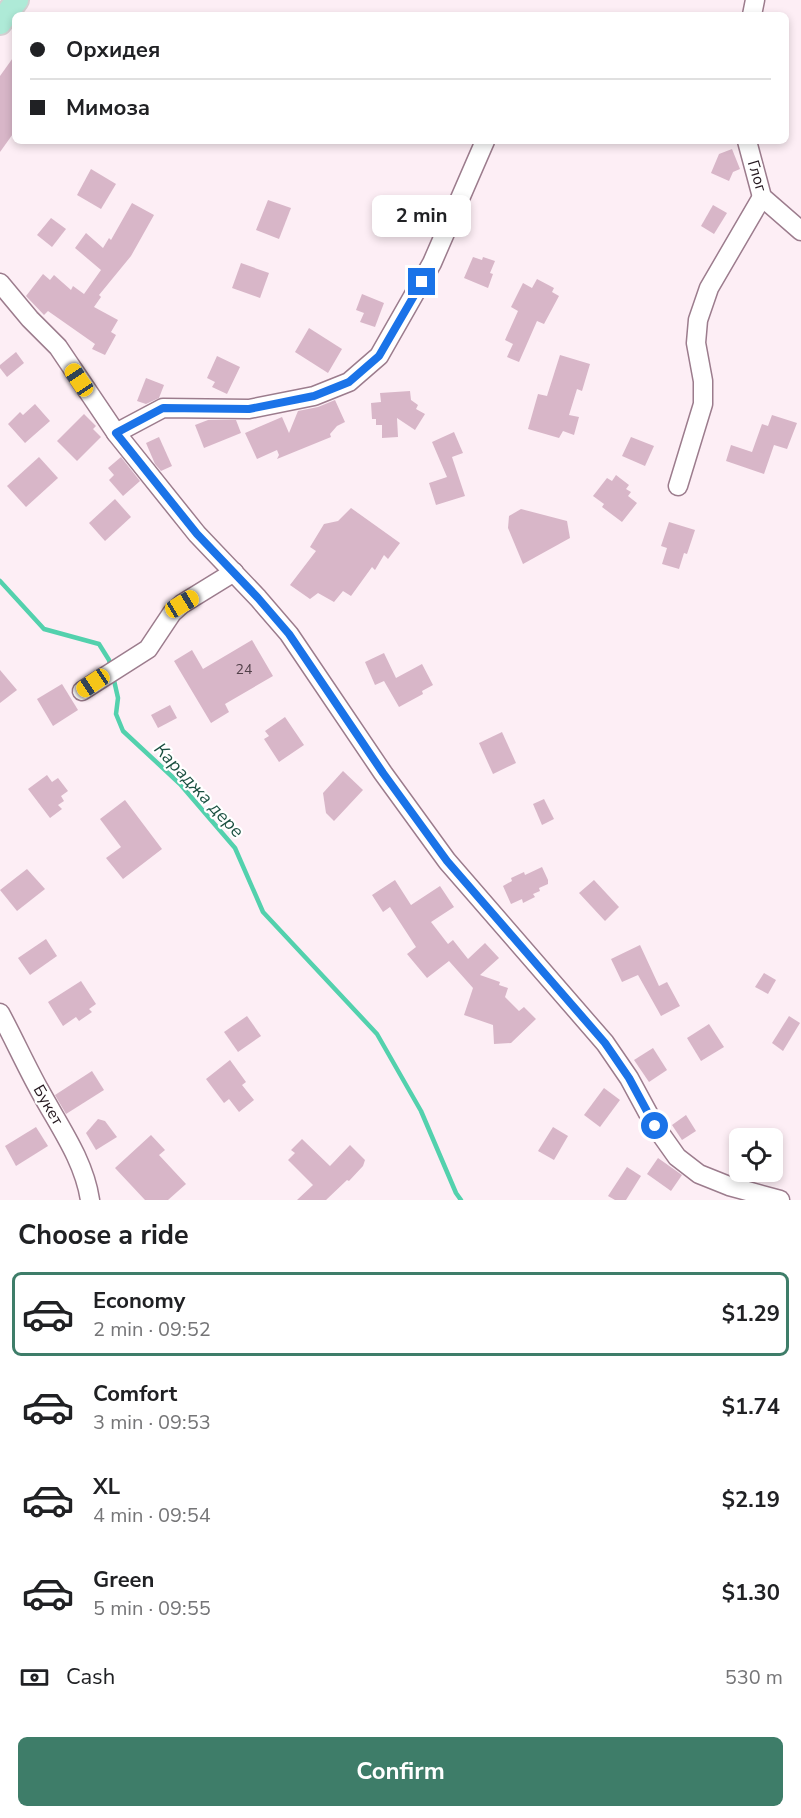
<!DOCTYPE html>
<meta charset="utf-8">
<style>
:root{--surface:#fff;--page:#f2f2f2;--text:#202124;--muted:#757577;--line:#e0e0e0;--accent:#3e7d69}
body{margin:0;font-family:"Nunito Sans",sans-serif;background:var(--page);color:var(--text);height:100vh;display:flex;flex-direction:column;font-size:22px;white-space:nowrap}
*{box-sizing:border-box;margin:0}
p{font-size:20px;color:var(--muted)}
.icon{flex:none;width:33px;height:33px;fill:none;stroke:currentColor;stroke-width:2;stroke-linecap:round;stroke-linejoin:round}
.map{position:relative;height:1200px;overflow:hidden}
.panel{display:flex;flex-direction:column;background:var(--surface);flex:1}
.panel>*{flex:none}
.top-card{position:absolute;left:12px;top:12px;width:777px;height:132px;border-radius:9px;box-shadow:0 3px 9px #0003;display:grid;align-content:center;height:132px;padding:0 18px;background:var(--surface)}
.controls{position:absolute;left:729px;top:1128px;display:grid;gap:12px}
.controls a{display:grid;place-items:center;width:54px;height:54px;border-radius:9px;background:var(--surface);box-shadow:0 3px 9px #0003;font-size:30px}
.end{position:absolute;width:27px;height:27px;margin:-14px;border:8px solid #1a73e8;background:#fff;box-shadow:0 0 0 3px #fff}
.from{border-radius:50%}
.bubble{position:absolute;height:42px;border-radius:9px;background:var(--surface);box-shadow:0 3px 9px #0003;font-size:20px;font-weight:700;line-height:42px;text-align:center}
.car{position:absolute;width:18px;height:36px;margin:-18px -9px;border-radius:8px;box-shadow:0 0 4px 2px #0007;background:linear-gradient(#f5c518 24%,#345 0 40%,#f5c518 0 76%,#345 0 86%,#f5c518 0)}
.top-card b{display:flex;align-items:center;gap:21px;height:57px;font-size:22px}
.top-card b+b{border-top:2px solid var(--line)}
.top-card i{width:15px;height:15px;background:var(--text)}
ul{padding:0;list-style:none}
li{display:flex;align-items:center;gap:18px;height:84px;margin:0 12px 9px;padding:0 6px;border:3px solid transparent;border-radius:9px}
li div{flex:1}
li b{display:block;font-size:22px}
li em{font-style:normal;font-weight:700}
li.selected{border-color:var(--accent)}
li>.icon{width:54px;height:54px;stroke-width:1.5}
h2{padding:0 18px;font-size:27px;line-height:72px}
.pay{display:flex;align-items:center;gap:15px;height:66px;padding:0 18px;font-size:22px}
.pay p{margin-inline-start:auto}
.button{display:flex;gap:12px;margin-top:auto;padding:12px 18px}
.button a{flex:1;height:69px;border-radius:9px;background:var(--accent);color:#fff;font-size:24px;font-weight:700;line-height:69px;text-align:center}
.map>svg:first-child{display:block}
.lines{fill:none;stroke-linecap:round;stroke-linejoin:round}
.stream{stroke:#53d1ad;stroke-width:4.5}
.building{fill:#d8b6c8}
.minor-casing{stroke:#9c7c8d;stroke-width:21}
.major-casing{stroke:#d3d1d2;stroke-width:26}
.minor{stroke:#fff;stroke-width:18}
.major{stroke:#aeead7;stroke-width:22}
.route{stroke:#1a73e8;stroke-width:8}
.labels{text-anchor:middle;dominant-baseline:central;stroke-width:4.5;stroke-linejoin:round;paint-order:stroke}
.number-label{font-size:14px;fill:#503f48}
.street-label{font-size:16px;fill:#23171e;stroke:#fff}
.water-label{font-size:18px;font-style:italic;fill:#1b5041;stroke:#fff}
</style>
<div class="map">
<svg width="801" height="1200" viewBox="0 0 801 1200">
<rect width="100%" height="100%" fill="#fdeef5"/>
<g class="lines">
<g class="stream">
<polyline points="0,581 44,629 99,644 109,660 111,668"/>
<polyline points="113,676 118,698 116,714 123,731 180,784 235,848 263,912 377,1034 421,1111 456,1193 461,1200"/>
</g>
</g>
<g class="building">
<polygon points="15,55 15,131 0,152 0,76"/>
<polygon points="732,149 740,169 733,172 729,181 711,173 719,154"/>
<polygon points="91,169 116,184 101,209 77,195"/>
<polygon points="268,200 291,208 279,239 256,230"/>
<polygon points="132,203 154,215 131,256 99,295 101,297 94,307 118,320 111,332 116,335 105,355 92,349 95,344 48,311 44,315 26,296 43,274 50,280 54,275 71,290 73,286 84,294 101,270 75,248 86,233 103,248 109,238 111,240"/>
<polygon points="713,205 727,213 714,234 701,226"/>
<polygon points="51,218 66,229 52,247 37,235"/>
<polygon points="473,257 482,260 483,257 495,261 490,273 493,274 488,288 464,278"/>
<polygon points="241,263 269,273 260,298 232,288"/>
<polygon points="537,279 554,288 552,292 559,296 544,324 537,321 519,362 507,357 513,344 505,340 518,311 511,307 523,283 532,288"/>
<polygon points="362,294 384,303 375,327 360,322 364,313 356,310"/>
<polygon points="309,328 342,349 328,373 295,352"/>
<polygon points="16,352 24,363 7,377 0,368 0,365"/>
<polygon points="560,355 590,364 582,391 577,389 569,415 579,417 574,435 563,431 559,438 528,429 538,394 547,396"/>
<polygon points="217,356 240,367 227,394 212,387 215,382 207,378"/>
<polygon points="146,378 164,385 159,398 146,404 137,401"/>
<polygon points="410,391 411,400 418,405 416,409 425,414 415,430 397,418 398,437 382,438 382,425 376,425 376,419 372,419 371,403 381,402 380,393"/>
<polygon points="335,400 345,422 337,426 330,434 331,437 277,459 279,455 277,450 257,459 245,433 282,417 289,433 298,411 318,407"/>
<polygon points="35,404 50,421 25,443 8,424 20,412 23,415"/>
<polygon points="84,414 96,426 93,429 101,437 77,461 57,441"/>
<polygon points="772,415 797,423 787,449 774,445 764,474 726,461 731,445 752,452 762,424 768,426"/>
<polygon points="208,420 236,420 241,433 204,448 195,425"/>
<polygon points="454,432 463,453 452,457 465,496 436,505 429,483 447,477 432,442"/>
<polygon points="159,437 172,466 161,471 155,464 146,443"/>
<polygon points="631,437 654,446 645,466 622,456"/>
<polygon points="39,457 58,478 26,507 7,486"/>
<polygon points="121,457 140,481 123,496 109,480 114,475 108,468"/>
<polygon points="616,475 629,485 626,489 631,492 628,496 637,503 622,522 602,507 604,504 593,496 607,478 612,481"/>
<polygon points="115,499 131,517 105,541 89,523"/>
<polygon points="351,508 400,543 388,559 384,555 375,570 372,567 351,596 343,591 334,602 318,593 310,599 290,585 316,551 310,547 324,524 338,521"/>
<polygon points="521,509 567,521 570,538 523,564 508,528 509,516"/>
<polygon points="669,522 695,530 687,554 684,553 679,569 662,564 667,548 661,546"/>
<polygon points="252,640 273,676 225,704 229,712 211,723 174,661 192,650 203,669"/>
<polygon points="384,653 396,678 422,664 433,685 422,691 423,694 399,707 384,681 375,685 365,662"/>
<polygon points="0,670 17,690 0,703"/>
<polygon points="62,684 78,710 53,726 37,699"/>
<polygon points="170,705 177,718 158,728 151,715"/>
<polygon points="285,717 304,745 279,762 264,739 269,736 265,731"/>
<polygon points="502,732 516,763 493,774 479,743"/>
<polygon points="343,771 363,790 334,821 326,813 323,793"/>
<polygon points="47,775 52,782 58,778 68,791 61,796 64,801 58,805 62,809 50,818 28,789"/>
<polygon points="544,799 554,819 542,825 533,804"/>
<polygon points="125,800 162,849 123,879 106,858 121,847 100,819"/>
<polygon points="542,867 548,880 548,884 539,888 540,891 533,894 535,897 523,903 522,899 511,904 503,886 512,881 511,878 524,872 525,875"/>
<polygon points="27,869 45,889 17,911 0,890"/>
<polygon points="395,880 411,905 440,886 454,907 431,922 448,944 453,940 468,959 485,943 499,958 480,975 500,982 499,985 508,988 505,997 519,1011 524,1007 536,1019 511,1043 494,1044 493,1025 464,1015 473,988 449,961 427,978 407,954 416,947 390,907 383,912 372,895"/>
<polygon points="594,880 619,907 605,921 579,893"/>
<polygon points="46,939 57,956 30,975 18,958"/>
<polygon points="640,945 659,986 667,982 680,1006 661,1016 638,975 622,982 611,959"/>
<polygon points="764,973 776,980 768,994 755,987"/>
<polygon points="81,981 96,1004 89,1009 92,1012 79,1021 76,1017 63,1026 48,1002"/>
<polygon points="247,1016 261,1036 238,1052 224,1032"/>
<polygon points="789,1016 800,1023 783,1051 772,1043"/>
<polygon points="709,1024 724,1047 701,1061 687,1038"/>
<polygon points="653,1048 667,1070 649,1082 634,1060"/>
<polygon points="230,1060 246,1082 242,1085 254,1100 239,1112 229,1099 224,1103 206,1079"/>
<polygon points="92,1071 104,1090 66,1114 55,1095"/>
<polygon points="604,1088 620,1100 600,1127 584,1115"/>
<polygon points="686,1115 696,1131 682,1140 672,1125"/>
<polygon points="98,1119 105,1121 117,1137 96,1150 86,1133"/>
<polygon points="36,1127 48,1146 16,1166 5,1146"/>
<polygon points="553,1127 568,1136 554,1160 538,1151"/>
<polygon points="151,1135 165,1150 159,1155 186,1184 168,1200 145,1200 115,1168"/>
<polygon points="302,1139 330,1166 350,1145 365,1160 363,1166 349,1181 347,1180 326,1200 297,1200 313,1185 288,1160 295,1153 291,1150"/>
<polygon points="658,1158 682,1175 671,1191 647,1174"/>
<polygon points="627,1167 641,1176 626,1200 615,1200 608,1196"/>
</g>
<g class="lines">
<g class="minor-casing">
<g id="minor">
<polyline points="752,15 755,0"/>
<polyline points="747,141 762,197 801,231"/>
<polyline points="0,283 30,319 58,347 116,433 197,534 258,598 289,634 383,773 447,861 605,1043 629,1078 655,1126 677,1157 699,1174 729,1186 780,1200"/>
<polyline points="116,433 163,408 249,409 314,396 349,382 379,356 432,263 485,141"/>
<polyline points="678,486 703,404 703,381 696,343 698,320 709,288 762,197"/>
<polyline points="82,691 148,649 172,613 182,604 234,572"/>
<path d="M0,1013C14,1039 26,1066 40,1091C59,1126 84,1160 90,1200"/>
</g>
</g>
<g class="major-casing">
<polyline id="major" points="0,23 17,0"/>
</g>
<use href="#minor" class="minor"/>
<use href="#major" class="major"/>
</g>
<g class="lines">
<polyline class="route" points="422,282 379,356 349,382 314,396 249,409 163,408 116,433 197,534 258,598 289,634 383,773 447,861 605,1043 629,1078 655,1126"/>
</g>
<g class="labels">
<g class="number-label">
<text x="244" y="669">24</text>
</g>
<g class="street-label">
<text transform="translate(757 176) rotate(73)">Глог</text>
<text transform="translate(48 1105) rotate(60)">Букет</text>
</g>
<g class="water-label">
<text transform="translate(199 790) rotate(47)">Караджа дере</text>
</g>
</g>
</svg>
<div class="controls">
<a><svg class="icon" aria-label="locate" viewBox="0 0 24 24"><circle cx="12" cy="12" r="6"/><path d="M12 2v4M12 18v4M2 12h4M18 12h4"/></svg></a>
</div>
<i class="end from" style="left:655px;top:1126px"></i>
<i class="end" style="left:422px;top:282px"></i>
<div class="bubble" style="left:372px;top:195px;width:99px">2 min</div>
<i class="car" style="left:79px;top:380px;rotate:326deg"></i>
<i class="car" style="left:182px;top:604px;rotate:59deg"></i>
<i class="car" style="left:93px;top:683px;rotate:236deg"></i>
<div class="top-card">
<b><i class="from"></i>Орхидея</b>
<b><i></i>Мимоза</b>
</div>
</div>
<section class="panel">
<h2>Choose a ride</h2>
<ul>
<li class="selected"><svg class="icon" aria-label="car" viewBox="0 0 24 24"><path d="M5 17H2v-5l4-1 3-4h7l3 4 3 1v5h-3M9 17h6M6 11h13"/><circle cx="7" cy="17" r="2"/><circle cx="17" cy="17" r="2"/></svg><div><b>Economy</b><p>2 min · 09:52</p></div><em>$1.29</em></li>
<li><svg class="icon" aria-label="car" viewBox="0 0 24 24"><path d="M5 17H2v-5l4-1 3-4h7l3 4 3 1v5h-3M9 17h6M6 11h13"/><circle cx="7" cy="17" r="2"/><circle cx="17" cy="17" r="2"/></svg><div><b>Comfort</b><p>3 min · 09:53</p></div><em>$1.74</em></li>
<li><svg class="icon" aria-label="car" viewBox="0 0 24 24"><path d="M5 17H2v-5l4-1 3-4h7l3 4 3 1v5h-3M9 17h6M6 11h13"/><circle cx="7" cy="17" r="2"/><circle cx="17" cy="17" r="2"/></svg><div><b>XL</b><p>4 min · 09:54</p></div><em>$2.19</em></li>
<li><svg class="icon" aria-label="car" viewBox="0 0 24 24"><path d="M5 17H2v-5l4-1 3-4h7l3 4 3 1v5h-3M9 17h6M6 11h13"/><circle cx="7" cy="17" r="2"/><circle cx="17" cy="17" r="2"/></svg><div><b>Green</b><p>5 min · 09:55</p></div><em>$1.30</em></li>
</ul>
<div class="pay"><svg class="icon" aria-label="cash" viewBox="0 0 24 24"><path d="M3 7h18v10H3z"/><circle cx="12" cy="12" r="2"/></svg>Cash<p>530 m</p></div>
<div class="button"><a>Confirm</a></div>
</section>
